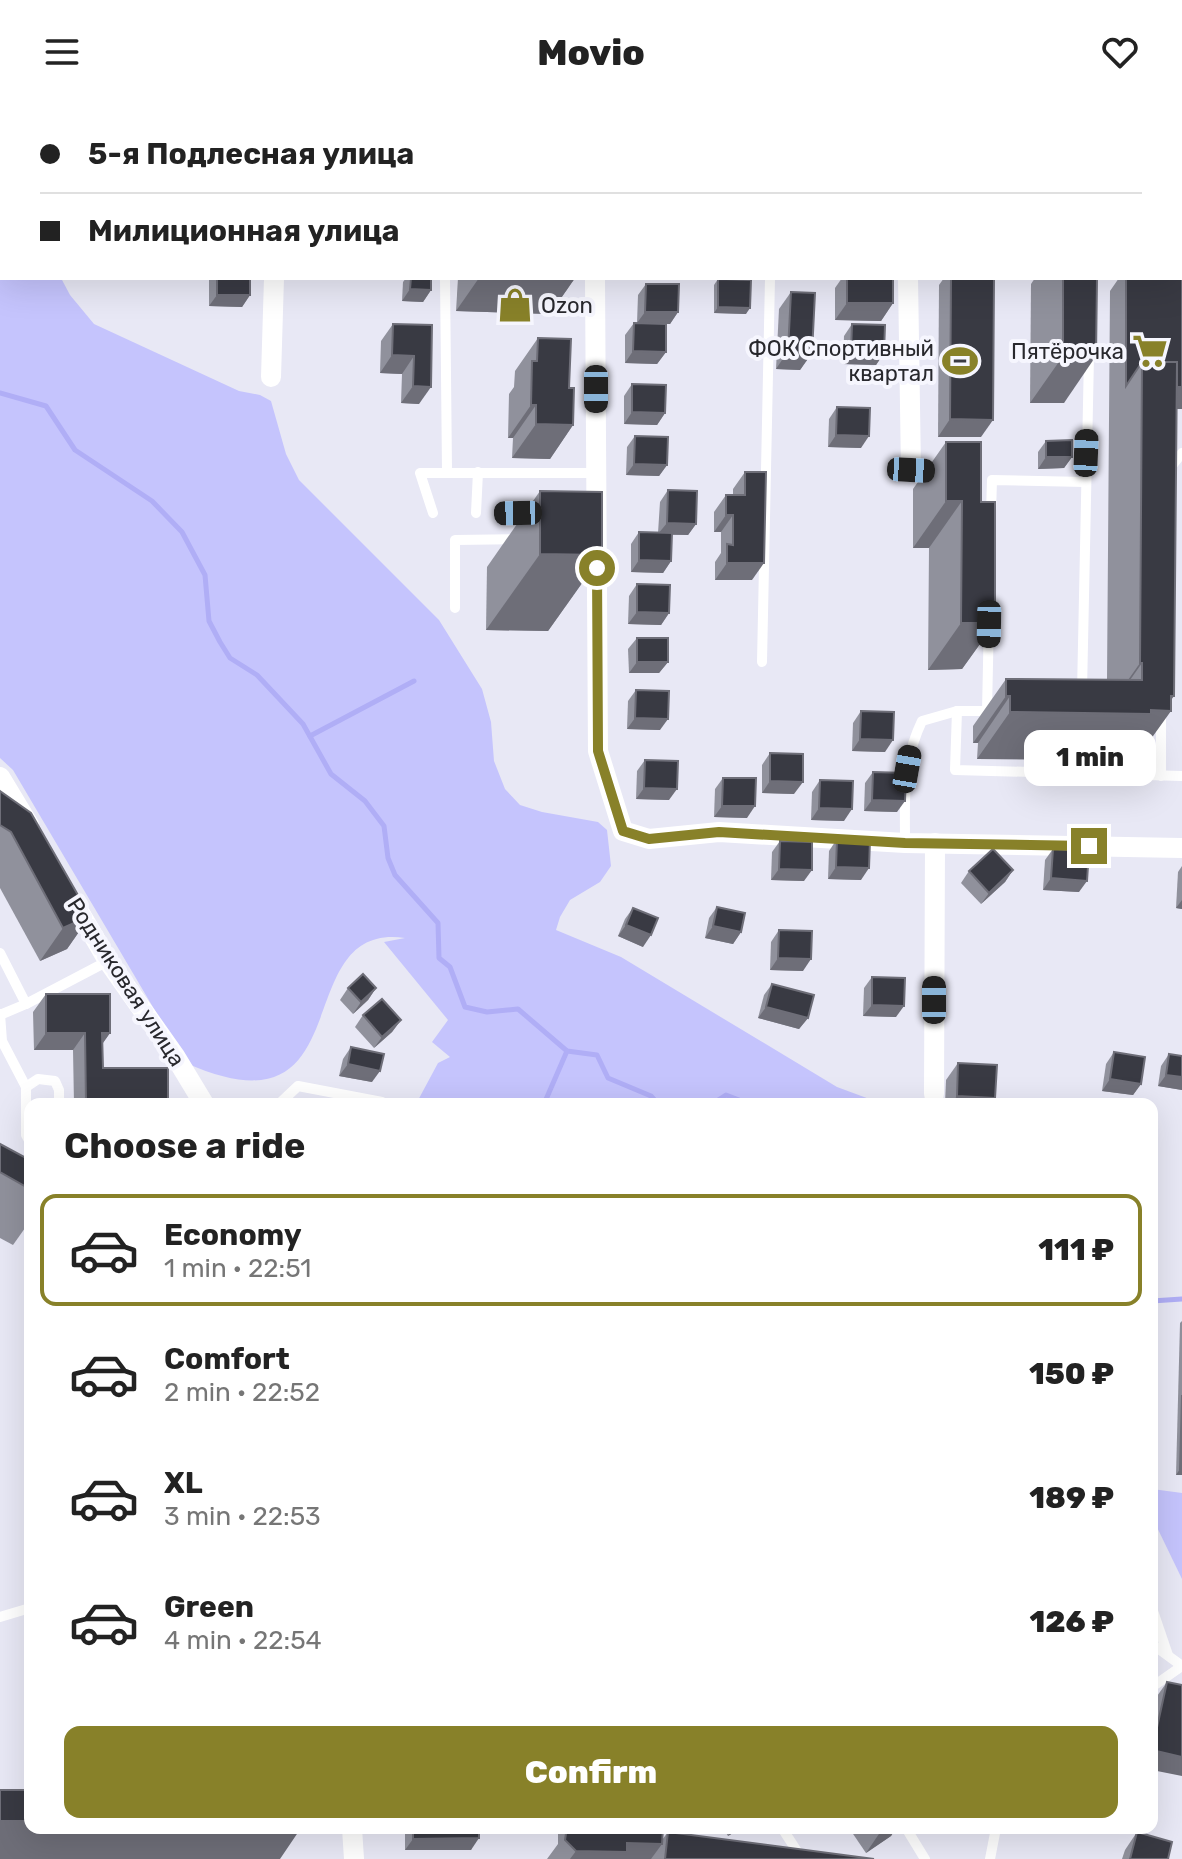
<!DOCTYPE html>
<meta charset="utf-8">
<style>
:root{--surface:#fff;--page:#f6f6f6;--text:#222;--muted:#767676;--line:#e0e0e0;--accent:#888129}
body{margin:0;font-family:Rubik,sans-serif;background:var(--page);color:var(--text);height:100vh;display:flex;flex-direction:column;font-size:30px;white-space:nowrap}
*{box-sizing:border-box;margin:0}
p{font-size:26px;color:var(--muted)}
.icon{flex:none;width:44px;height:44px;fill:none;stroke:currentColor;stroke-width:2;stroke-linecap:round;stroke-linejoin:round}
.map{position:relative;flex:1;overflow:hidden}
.panel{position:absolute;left:24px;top:994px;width:1134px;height:736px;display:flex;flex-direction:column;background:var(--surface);border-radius:16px;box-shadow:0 8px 32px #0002}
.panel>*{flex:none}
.banner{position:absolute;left:0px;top:0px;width:1182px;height:176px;box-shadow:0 8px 32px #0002;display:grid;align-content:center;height:176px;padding:0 40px;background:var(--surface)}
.end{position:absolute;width:36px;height:36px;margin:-18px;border:10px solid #888129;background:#fff;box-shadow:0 0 0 4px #fff}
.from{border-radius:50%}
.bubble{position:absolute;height:56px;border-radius:16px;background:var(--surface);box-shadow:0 8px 32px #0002;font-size:26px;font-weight:800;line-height:56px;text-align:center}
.car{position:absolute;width:24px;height:48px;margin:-24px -12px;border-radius:10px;box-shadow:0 0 6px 2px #0007;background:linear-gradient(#222 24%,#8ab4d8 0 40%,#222 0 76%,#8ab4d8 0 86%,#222 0)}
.banner b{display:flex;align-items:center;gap:28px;height:76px;font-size:30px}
.banner b+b{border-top:2px solid var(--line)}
.banner i{width:20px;height:20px;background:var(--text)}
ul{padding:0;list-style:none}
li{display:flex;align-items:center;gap:24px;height:112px;margin:0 16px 12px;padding:0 24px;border:4px solid transparent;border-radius:16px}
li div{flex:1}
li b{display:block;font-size:30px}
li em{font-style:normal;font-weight:800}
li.current{border-color:var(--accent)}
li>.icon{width:72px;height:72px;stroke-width:1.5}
h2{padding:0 40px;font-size:36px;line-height:96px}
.action{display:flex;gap:16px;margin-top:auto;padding:16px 40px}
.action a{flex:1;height:92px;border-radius:16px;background:var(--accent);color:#fff;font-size:32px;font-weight:800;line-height:92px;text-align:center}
header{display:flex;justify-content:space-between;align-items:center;height:104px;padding:0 40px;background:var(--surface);font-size:36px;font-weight:800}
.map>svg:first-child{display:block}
.green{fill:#c5c4fd}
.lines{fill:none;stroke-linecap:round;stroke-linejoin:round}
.stream{stroke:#b0aef6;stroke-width:5}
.service{stroke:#fff;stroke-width:10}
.minor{stroke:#fff;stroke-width:20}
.wall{fill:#90919c}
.shaded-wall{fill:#6e6e78}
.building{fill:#393a43;stroke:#6e6e78;stroke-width:2}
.route{stroke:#888129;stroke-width:10}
.labels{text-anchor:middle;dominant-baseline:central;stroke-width:8;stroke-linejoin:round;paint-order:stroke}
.poi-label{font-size:22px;fill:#28282d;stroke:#f6f6fe;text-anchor:end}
.street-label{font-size:22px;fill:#28282d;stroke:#f6f6fe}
</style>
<header><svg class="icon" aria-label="menu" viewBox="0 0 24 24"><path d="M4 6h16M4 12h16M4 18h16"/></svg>Movio<svg class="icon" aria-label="heart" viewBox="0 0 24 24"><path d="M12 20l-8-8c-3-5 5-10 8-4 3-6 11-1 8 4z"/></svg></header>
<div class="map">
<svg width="1182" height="1755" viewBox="0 0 1182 1755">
<rect width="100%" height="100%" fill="#e8e8f5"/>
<g class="green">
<path d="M0,119L2,174H61L70,191L94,220L239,287L260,291L271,297L286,350L299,376L439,516L482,585L491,618L494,657L505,685L520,701L542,708L598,718L607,726L611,762L600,778L570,796L560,813L556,826L621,853L837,983L883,1000H416L438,959L450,953L432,938L448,916L384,838L405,834C285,817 366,1039 186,959L13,666L0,654Z"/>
<polygon points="1152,1385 1182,1389 1182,1475 1152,1413"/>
</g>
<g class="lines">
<g class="stream">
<polyline points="0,289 46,302 75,346 152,397 182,428 205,471 209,517 220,538 230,554 257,571 303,620 331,670 365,697 384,722 388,754 395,771 438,819 439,854 450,863 465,903 487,908 518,905 567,947 597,951 608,974 651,992 658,1000"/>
<polyline points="310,632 414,577"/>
<polyline points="544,1000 567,947"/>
<polyline points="680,1000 686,998 708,1000"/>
<polyline points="712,1000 726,991 739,996 738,1000"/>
<polyline points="1152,1197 1182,1195"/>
</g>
<g class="service">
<polyline points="391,2 391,0"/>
<polyline points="498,2 498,0"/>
<polyline points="1082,2 1082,0"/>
<polyline points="0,19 2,19"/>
<polyline points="0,118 2,118"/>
<polyline points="445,174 447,367"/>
<polyline points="1171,363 1182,349"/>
<polyline points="433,409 420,369 596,369"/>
<polyline points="476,409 478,368"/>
<polyline points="991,409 992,376 1085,378"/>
<polyline points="501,410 536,409"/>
<polyline points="455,504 455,436 518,435"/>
<polyline points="762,558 770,174"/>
<polyline points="1082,588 1089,252"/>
<polyline points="957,607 955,666 1182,672"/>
<polyline points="987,607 989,513"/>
<polyline points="1161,672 1161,610"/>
<path d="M905,739C905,693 902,659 922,617L957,607H994"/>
<polyline points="0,849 26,900 108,857"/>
<polyline points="0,910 2,937 26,983"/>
<polyline points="0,911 26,900"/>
<polyline points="279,1000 298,982 382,998"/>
<polyline points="30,1038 26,1031 26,983 38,975 55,977 59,986 59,1000"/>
<polyline points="1152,1504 1168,1551"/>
<polyline points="0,1513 30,1504"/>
<polyline points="1152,1540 1182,1562"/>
<polyline points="1152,1583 1182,1562"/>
<polyline points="782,1724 802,1755"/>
<polyline points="906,1724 925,1755"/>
<polyline points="990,1755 996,1724"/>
</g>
<g class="minor">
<polyline points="921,0 921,2"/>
<polyline points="595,2 595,0"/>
<polyline points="1180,154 1182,154"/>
<polyline points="595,174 598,647 623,727 649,735 719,728 905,739 1182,744"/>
<polyline points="908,174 911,366"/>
<polyline points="271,273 274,174"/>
<polyline points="0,673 29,721"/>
<polyline points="73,797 108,857 175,952 204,1000"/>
<polyline points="934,990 935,739"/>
<polyline points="352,1724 354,1755"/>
</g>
</g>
<g class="wall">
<polygon points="0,0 224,0 224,2 2,2 2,4 0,4"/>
<rect x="426" y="0" width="57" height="2"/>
<rect x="963" y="0" width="61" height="2"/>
<rect x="1113" y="0" width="65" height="2"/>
<polygon points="2,31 2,85 0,85 0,34"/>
<polygon points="1182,166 1182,305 1177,305 1171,597 1138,653 1121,653 1118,656 977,655 978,639 973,639 973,622 1006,575 1107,576 1110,187 1119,174 1180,174 1180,169"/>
<polygon points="209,174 250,174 250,191 242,203 209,202"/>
<polygon points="406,174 431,174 431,186 423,198 402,197 403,178"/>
<polygon points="458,174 575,174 550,210 456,207"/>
<polygon points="842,174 893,174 893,199 881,217 835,216 835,184"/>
<polygon points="944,174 994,174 981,333 938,333 939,181"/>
<polygon points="1035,174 1097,174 1064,299 1030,299 1031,180"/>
<polygon points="718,175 746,210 714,209 714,181"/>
<polygon points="646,180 678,208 670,220 666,220 666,248 657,260 625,259 625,231 634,219 637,219 638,191"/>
<polygon points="791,188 812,249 800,266 776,265 779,205"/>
<polygon points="393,220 432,221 419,300 401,299 402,270 380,269 381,237"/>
<polygon points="852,220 884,249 876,261 843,260 844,232"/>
<polygon points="538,234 569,284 573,321 550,355 512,354 513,334 508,334 509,290 514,283 515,267"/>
<polygon points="632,280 665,309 657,321 624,320 624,292"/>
<polygon points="837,303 861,344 828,343 829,315"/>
<polygon points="635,332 667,361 659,372 626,371 627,343"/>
<polygon points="1046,337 1072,353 1064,364 1038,365 1038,348"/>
<polygon points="946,338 981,398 995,519 962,565 928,566 929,444 913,444 913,385"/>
<polygon points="745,368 752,476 715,476 715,458 721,449 721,428 714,428 714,408 726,391 733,391 733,385"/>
<polygon points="668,386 696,420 688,431 672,431 671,457 663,469 631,468 631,440 639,428 658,429 660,398"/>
<polygon points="540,387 602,451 548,527 486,526 487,463"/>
<polygon points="637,480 669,509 661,521 628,520 629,492"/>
<polygon points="637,534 668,558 659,569 629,569 628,545"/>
<polygon points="636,586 660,626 627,625 628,597"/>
<polygon points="861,607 885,648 852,647 853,619"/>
<polygon points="770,649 794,690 762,689 762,661"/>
<polygon points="645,656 669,696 636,695 637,667"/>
<polygon points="873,668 897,708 864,707 865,679"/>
<polygon points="723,674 747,714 714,713 715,685"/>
<polygon points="820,676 844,717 811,716 812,688"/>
<polygon points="0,687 90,812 67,845 40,857 0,784"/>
<polygon points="837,735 861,776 828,775 829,747"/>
<polygon points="780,737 804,777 771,776 772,748"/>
<polygon points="1053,745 1079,788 1043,786 1045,756"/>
<polygon points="1182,762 1182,805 1176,804 1178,768"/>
<polygon points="1013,766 1005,778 981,800 961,779 969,767"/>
<polygon points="717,803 741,828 733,840 705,834 709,814"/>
<polygon points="633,804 643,843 618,832 625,815"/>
<polygon points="779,826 803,867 770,866 771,838"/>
<polygon points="872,873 896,913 863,912 864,884"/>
<polygon points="772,880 808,914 799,925 758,914 764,891"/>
<polygon points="348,884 376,884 368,896 353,910 340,896"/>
<polygon points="46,890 110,929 102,940 103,964 168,1000 74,1000 73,946 34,946 33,908"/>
<polygon points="363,911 401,916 392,928 374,944 355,923"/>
<polygon points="351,943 372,978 339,972 343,955"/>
<polygon points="1114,948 1141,980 1133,991 1102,987 1106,960"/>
<polygon points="1169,950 1182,952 1182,986 1158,982 1161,962"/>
<polygon points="958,959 991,1000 945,1000 946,976"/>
<polygon points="0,1040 30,1056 30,1117 13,1141 0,1134"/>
<polygon points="1182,1217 1182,1371 1176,1371 1180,1219"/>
<polygon points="30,1471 30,1490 27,1490 27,1475"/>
<polygon points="1167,1578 1152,1666 1152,1608 1155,1595"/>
<polygon points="405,1724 479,1724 471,1746 405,1746"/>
<polygon points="558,1724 663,1724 662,1736 668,1728 874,1755 547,1755 558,1740"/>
<polygon points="723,1724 741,1724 728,1732"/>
<polygon points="849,1724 896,1724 891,1732 866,1749"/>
<polygon points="1137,1728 1168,1755 1122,1755 1125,1746"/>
</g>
<g class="shaded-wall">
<polygon points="0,0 23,0 22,2 2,2 2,4 0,4"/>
<polygon points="479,174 575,174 550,210 456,207"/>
<polygon points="410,185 431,186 423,198 402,197"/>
<polygon points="217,191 250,191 242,203 209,202"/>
<polygon points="847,199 893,199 881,217 835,216"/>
<polygon points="718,203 750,204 746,210 714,209"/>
<polygon points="645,208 678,208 670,220 637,219"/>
<polygon points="633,247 666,248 657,260 625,259"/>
<polygon points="788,247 812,249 800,266 776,265"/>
<polygon points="851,248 884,249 876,261 843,260"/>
<polygon points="392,251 414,252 402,270 380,269"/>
<polygon points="1063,252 1096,252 1064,299 1030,299"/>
<polygon points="413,282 431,283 419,300 401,299"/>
<polygon points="1142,282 1182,283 1182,305 1142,305"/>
<polygon points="531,301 536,301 513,334 508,334"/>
<polygon points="632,308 665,309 657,321 624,320"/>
<polygon points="950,315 993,316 981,333 938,333"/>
<polygon points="536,320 573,321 550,355 512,354"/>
<polygon points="836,331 869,332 861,344 828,343"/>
<polygon points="1046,353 1072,353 1064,364 1038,365"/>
<polygon points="634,360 667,361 659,372 626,371"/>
<polygon points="946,397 962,397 929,444 913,444"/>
<polygon points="726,411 733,411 721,428 714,428"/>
<polygon points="667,419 696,420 688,431 658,430"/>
<polygon points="540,450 602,451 548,527 486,526"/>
<polygon points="639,456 671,457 663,469 631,468"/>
<polygon points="727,459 764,459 752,476 715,476"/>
<polygon points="637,508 669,509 661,521 628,520"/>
<polygon points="961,519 995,519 962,565 928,566"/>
<polygon points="637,558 668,558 659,569 629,569"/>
<polygon points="1140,559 1142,559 1109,606 1107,606"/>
<polygon points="1006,592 1010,592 978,639 973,639"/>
<polygon points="1171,592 1174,592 1164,606 1171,607 1138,653 1121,653 1118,656 977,655 1010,608 1151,606"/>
<polygon points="635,614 668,615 660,626 627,625"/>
<polygon points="860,635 893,636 885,648 852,647"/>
<polygon points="770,677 803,678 794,690 762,689"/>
<polygon points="644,684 677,685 669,696 636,695"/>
<polygon points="872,696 905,697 897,708 864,707"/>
<polygon points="722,702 755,702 747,714 714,713"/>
<polygon points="819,704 852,705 844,717 811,716"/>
<polygon points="836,763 869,764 861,776 828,775"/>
<polygon points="779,765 812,766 804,777 771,776"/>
<polygon points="1013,766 1005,778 981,800 989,789"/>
<polygon points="1051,774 1087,777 1079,788 1043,786"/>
<polygon points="1182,796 1182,805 1176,804"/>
<polygon points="90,812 67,845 40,857 63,824"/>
<polygon points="626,821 651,831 643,843 618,832"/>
<polygon points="713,822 741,828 733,840 705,834"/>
<polygon points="778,854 811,855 803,867 770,866"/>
<polygon points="376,884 368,896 353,910 361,898"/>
<polygon points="872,901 904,902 896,913 863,912"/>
<polygon points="766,903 808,914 799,925 758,914"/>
<polygon points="401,916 392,928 374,944 382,933"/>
<polygon points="46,929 85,929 73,946 34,946"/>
<polygon points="102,929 110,929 98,946"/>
<polygon points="348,960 380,967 372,978 339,972"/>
<polygon points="1166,971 1182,973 1182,986 1158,982"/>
<polygon points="1110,975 1141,980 1133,991 1102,987"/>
<polygon points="957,992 995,994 991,1000 951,1000"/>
<polygon points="1180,1365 1182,1365 1182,1371 1176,1371"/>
<polygon points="1152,1646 1182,1653 1182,1672 1152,1666"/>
<polygon points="0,1717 30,1717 30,1724 301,1724 280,1755 0,1755"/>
<polygon points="734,1724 741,1724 728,1732"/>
<polygon points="883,1724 896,1724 891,1732 866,1749"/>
<polygon points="1076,1724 1104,1724 1100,1730"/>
<polygon points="479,1734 471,1746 405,1746 413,1735"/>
<polygon points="627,1739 662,1740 651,1755 570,1755 576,1747"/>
</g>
<g class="building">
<rect x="34" y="0" width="190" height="2"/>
<rect x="449" y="0" width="34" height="2"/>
<rect x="525" y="0" width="30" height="2"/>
<rect x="640" y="0" width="33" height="2"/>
<polygon points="783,0 816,0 816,2 782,2"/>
<rect x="986" y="0" width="38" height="2"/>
<rect x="1149" y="0" width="29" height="2"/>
<polygon points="1180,170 1182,170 1182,283 1177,283 1177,258 1142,258 1126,282 1126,174 1180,174"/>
<rect x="217" y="174" width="33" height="17"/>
<polygon points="411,174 431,174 431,186 410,185"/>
<rect x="847" y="174" width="46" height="25"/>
<polygon points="951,174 994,174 993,316 950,315"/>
<polygon points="1063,174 1097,174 1096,252 1063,252"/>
<polygon points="718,175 751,176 750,204 718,203"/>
<polygon points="646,180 679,180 678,208 645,208"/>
<polygon points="791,188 815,189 812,249 788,247"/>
<polygon points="634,219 666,220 666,248 633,247"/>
<polygon points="393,220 432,221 431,283 413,282 414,252 392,251"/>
<polygon points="852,220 885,221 884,249 851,248"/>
<polygon points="538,234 571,235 569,284 574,284 573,321 536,320 536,301 531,301 532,257 537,257"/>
<polygon points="1142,258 1177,258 1174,592 1171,592 1171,607 1151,606 1151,610 1010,608 1010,592 1006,592 1006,575 1142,576 1142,559 1140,559"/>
<polygon points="632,280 666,281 665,309 632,308"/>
<polygon points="837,303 870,304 869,332 836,331"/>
<polygon points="635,332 668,333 667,361 634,360"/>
<polygon points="1072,336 1072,353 1046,353 1046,337"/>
<polygon points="946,338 981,338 981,398 995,398 995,519 961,519 962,397 946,397"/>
<polygon points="745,368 766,368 764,459 727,459 727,440 733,441 733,411 726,411 726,391 745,391"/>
<polygon points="668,386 697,387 696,420 667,419"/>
<polygon points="540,387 602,388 602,451 540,450"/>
<polygon points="639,428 672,429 671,457 639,456"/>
<polygon points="637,480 670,481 669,509 637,508"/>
<rect x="637" y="534" width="31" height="24"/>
<polygon points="636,586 669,587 668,615 635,614"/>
<polygon points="861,607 894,608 893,636 860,635"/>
<polygon points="770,649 803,650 803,678 770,677"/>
<polygon points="645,656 678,657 677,685 644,684"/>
<polygon points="873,668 906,669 905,697 872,696"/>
<polygon points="723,674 756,674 755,702 722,702"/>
<polygon points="820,676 853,677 852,705 819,704"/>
<polygon points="0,687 31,709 90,812 63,824 11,728 0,721"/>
<polygon points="837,735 870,736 869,764 836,763"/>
<polygon points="780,737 812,738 812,766 779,765"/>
<polygon points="993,745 1013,766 989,789 969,767"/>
<polygon points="1053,745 1089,747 1087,777 1051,774"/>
<polygon points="717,803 745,809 741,828 713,822"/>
<polygon points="633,804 658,814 651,831 626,821"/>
<polygon points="779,826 812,827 811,855 778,854"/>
<polygon points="363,870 376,884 361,898 348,884"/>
<polygon points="872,873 905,874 904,902 872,901"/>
<polygon points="772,880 814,891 808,914 766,903"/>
<polygon points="46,890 110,890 110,929 102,929 103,964 168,964 168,1000 86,1000 85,929 46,929"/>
<polygon points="382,895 401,916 382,933 363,911"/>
<polygon points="351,943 384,950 380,967 348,960"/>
<polygon points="1114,948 1145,953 1141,980 1110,975"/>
<polygon points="1169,950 1182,952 1182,973 1166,971"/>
<polygon points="958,959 997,961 995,994 957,992"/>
<polygon points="0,1040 30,1056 30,1085 0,1068"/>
<polygon points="1182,1291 1182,1365 1180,1365"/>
<polygon points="1167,1578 1182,1581 1182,1653 1152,1646"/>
<rect x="0" y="1686" width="30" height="31"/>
<polygon points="413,1724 479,1724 479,1734 413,1735"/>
<polygon points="571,1724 663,1724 662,1740 627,1739 627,1748 576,1747 565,1736 566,1729"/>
<polygon points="668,1728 874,1755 665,1755"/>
<polygon points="1137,1728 1172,1738 1168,1755 1130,1755"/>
</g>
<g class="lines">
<polyline class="route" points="597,464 598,647 623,727 649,735 719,728 905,739 1089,742"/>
</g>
<defs>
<g id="shop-bare" transform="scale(2.76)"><path d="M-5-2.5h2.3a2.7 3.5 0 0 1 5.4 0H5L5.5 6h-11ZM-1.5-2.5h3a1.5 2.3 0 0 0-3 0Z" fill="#888129" stroke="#f6f6fe" stroke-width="2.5" paint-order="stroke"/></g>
<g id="supermarket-bare" transform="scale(2.76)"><path d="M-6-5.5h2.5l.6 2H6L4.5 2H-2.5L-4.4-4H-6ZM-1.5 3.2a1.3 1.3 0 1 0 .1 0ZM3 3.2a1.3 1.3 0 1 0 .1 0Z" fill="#888129" stroke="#f6f6fe" stroke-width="2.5" paint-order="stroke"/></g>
<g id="stadium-bare" transform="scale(2.76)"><path d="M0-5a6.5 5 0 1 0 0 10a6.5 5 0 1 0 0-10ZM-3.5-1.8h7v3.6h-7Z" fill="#888129" stroke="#f6f6fe" stroke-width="2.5" paint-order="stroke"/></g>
</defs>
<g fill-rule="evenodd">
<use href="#shop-bare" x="515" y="201"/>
<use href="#supermarket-bare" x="1150" y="247"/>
<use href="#stadium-bare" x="960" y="257"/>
</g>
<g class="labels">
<g class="poi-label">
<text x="541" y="201" text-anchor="start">Ozon</text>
<text x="934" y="244">ФОК Спортивный<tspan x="934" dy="25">квартал</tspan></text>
<text x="1124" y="247">Пятёрочка</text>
</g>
<g class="street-label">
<text transform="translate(126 878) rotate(57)">Родниковая улица</text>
</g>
</g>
</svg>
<i class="end from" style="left:597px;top:464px"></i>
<i class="end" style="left:1089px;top:742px"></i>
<div class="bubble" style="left:1024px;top:626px;width:132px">1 min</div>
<i class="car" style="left:596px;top:285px;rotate:180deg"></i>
<i class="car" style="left:1086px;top:349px;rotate:2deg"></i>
<i class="car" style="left:911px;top:366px;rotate:93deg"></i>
<i class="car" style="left:518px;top:409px;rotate:269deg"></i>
<i class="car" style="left:989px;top:520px;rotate:181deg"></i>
<i class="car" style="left:907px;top:665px;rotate:10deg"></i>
<i class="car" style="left:934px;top:896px;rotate:0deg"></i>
<div class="banner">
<b><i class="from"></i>5-я Подлесная улица</b>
<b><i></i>Милиционная улица</b>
</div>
<section class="panel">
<h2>Choose a ride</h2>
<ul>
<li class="current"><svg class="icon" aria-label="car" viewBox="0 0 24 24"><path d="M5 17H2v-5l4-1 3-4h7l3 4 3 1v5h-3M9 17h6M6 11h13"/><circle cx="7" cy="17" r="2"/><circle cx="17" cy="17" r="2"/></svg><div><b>Economy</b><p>1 min · 22:51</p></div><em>111 ₽</em></li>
<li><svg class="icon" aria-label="car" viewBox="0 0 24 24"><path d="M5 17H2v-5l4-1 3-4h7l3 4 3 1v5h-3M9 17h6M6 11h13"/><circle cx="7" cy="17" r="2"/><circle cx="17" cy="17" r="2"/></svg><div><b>Comfort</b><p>2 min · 22:52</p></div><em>150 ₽</em></li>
<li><svg class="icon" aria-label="car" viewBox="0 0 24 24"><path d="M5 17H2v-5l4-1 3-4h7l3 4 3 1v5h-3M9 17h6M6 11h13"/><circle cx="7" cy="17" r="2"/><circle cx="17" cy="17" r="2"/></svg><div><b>XL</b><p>3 min · 22:53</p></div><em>189 ₽</em></li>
<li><svg class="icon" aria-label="car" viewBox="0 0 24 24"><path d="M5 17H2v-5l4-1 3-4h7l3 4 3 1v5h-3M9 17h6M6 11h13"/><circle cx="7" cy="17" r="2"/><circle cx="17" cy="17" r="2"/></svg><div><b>Green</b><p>4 min · 22:54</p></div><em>126 ₽</em></li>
</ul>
<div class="action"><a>Confirm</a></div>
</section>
</div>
